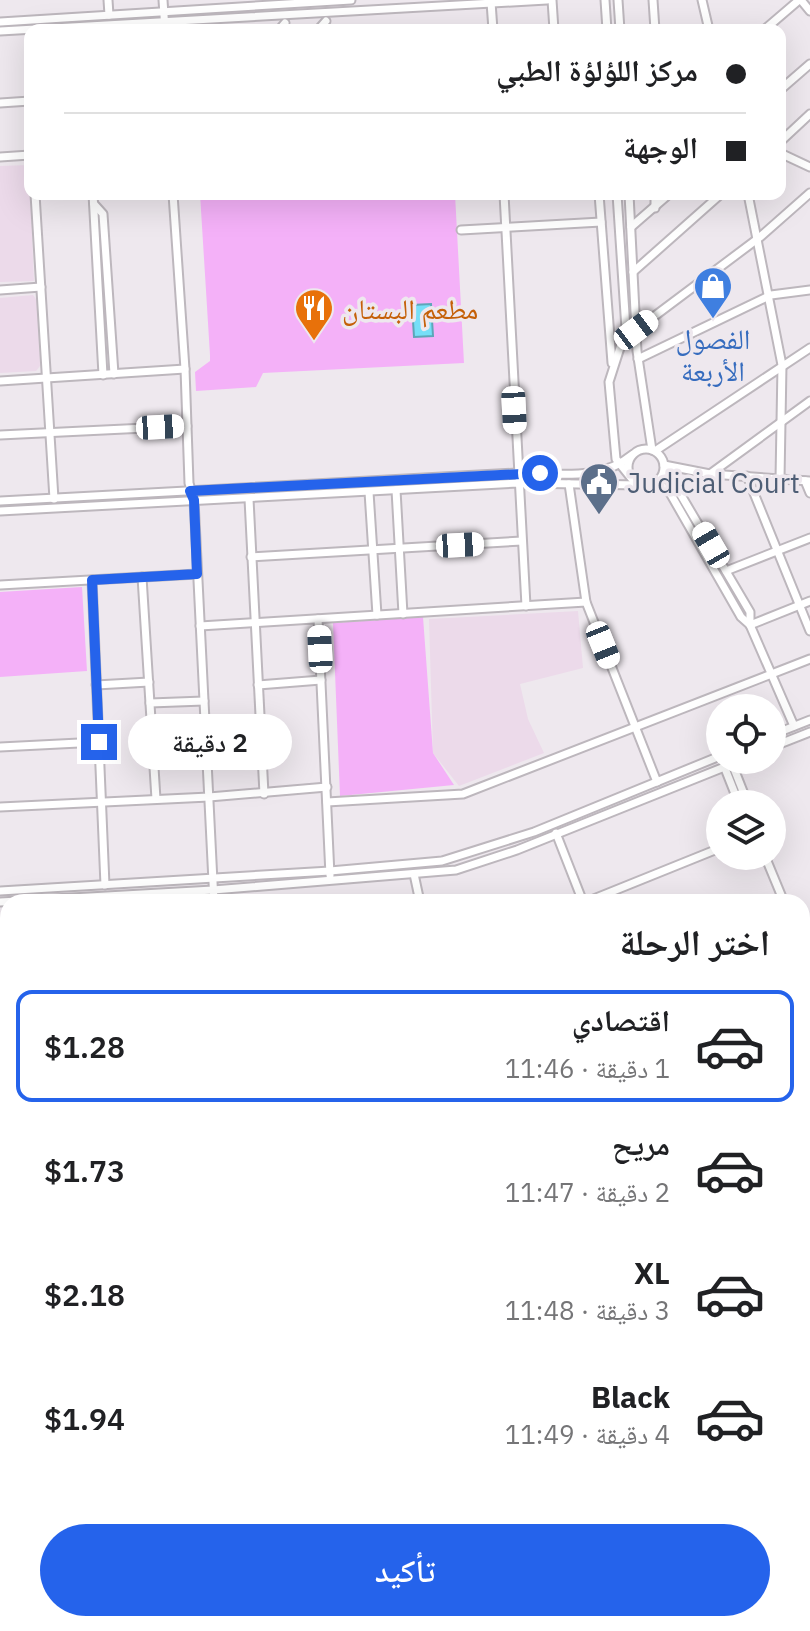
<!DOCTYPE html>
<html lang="ar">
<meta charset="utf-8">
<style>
:root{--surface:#fff;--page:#f2f2f2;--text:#202124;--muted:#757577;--line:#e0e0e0;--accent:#2563eb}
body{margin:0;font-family:"IBM Plex Sans","Noto Naskh Arabic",sans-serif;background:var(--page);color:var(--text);direction:rtl;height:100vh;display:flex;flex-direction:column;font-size:30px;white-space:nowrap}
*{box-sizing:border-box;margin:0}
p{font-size:26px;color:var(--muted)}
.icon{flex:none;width:44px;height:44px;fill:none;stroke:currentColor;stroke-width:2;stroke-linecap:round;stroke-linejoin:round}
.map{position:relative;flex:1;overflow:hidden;direction:ltr}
.side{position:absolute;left:0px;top:894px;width:810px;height:738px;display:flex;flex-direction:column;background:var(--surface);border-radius:24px 24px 0 0;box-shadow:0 8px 32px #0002;direction:rtl}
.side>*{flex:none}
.guide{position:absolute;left:24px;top:24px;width:762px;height:176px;border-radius:16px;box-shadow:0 8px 32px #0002;direction:rtl;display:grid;align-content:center;height:176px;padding:0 40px;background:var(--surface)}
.fabs{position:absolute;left:706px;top:694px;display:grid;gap:16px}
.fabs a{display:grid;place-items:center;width:80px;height:80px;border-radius:50%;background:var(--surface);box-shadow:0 8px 32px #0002;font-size:40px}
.end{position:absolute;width:36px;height:36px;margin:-18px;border:10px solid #2563eb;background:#fff;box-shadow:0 0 0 4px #fff}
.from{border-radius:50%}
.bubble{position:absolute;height:56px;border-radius:28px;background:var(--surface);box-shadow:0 8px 32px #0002;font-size:26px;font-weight:600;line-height:56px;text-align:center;direction:rtl}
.car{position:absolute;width:24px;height:48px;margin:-24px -12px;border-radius:10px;box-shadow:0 0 6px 2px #0007;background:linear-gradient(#fff 24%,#345 0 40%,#fff 0 76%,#345 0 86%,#fff 0)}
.guide b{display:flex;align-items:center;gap:28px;height:76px;font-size:30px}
.guide b+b{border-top:2px solid var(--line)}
.guide i{width:20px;height:20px;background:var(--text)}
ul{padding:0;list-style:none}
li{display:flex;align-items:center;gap:24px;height:112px;margin:0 16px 12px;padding:0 24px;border:4px solid transparent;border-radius:16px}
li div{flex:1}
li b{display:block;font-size:30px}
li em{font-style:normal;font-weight:600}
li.current{border-color:var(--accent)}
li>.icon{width:72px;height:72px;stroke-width:1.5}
h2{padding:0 40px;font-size:36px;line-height:96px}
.action{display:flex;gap:16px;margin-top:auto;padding:16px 40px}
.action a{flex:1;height:92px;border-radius:48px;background:var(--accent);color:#fff;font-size:32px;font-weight:600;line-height:92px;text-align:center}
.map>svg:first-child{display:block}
.education{fill:#ecdaea}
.green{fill:#f4b1f8}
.water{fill:#76dff8;stroke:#5da6b8;stroke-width:2}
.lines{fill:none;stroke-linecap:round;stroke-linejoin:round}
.minor-casing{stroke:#bdb7bd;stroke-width:11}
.minor{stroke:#fff;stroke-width:7}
.route{stroke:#2563eb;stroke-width:10}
.labels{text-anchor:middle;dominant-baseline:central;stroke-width:7;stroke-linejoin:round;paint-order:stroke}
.food-label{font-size:28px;fill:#c56008;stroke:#eee8ee;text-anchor:start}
.shop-label{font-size:28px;fill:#366cbe;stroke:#eee8ee}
.service-label{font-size:28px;fill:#4e5e75;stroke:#eee8ee;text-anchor:start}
</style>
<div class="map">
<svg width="810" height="1631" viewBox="0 0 810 1631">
<rect width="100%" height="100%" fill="#eee8ee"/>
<g class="education">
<polygon points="29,165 34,281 0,282 0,166"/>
<polygon points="33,295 39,303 40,366 36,371 0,373 0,298"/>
<polygon points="578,611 583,668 520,684 528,719 544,753 459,786 433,753 429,619"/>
</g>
<g class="green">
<polygon points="200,194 455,194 464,363 263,373 256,387 196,391 195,372 210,361 210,355"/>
<polygon points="82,587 87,671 0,677 0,592"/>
<polygon points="423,617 433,753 454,785 340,796 333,623"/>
<polygon points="810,1387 810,1430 802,1433 802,1398"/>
</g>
<g class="water">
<polygon points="431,304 433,336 414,337 412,305"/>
<polygon points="8,1112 8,1172 0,1179 0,1118"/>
<polygon points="603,1624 642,1624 645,1631 606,1631"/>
</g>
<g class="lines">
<g class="minor-casing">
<g id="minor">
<polyline points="108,0 109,15"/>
<polyline points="163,0 165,30"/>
<polyline points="552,0 554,30"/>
<polyline points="605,0 607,30"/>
<polyline points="618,0 620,30"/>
<polyline points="653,0 655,30"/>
<polyline points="702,0 709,30"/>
<polyline points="801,0 810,11"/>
<polyline points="491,2 493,30"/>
<polyline points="0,22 351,0"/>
<polyline points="279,30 285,23"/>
<polyline points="318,30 326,21"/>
<polyline points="764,30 799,0"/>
<polyline points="0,31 547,0"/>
<polyline points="780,90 810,64"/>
<polyline points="0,103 30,101"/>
<polyline points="780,142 810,114"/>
<polyline points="780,153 810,167"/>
<polyline points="0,157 30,155"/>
<polyline points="35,194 54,499"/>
<polyline points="93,194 103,375"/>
<polyline points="173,194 185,369 189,483 194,500 214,902"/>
<polyline points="504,194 526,606"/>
<polyline points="599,194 612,363"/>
<polyline points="617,194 626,329 609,382 616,459 632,479"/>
<polyline points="629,194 637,351 652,450"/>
<polyline points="748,194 782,365 780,479"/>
<polyline points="94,204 103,214 114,374"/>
<polyline points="655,208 655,194"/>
<polyline points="631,227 669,194"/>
<polyline points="461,230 601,222"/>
<polyline points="633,272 721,194"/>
<polyline points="0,290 41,287"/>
<polyline points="636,330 760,237 810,193"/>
<polyline points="638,359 771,295 810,290"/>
<polyline points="0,381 185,369"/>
<polyline points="0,435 187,426"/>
<circle cx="646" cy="467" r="18"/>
<polyline points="655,451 810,348"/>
<polyline points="664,465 710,474 810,481"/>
<polyline points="665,468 750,612 750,625 794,726"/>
<polyline points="710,474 810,401"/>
<polyline points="747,476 810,631"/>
<polyline points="805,481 810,493"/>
<polyline points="657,482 670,493 741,617 750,625"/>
<polyline points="569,484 586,602 657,782"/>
<polyline points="396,490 403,614"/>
<polyline points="369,492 377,615"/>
<polyline points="249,499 264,794"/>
<path d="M0,501L517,473C557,473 600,482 632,455"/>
<polyline points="0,511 518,483 640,485"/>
<polyline points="251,557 522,541"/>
<polyline points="726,571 810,538"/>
<polyline points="142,577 156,799"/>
<polyline points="92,580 105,885"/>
<polyline points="0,585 197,574"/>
<polyline points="318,619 330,875"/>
<polyline points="750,625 810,601"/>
<polyline points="200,626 586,602"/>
<polyline points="96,685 149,682"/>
<polyline points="258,685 321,680"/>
<polyline points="150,703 204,701"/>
<polyline points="772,735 810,720"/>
<polyline points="0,747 99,742"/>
<polyline points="772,747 810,732"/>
<polyline points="731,761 748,804"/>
<polyline points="724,766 739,804"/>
<polyline points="327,802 463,794 810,659"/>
<polyline points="0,807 209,797 327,787"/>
<polyline points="556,833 583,902"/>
<polyline points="765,856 784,902"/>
<polyline points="414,874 420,902"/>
<polyline points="0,891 330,871 442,861 534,832 720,756"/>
<polyline points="0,902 213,890 456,870 517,850 742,760"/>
<polyline points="586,902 720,848"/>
<polyline points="802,949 810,969"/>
<polyline points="0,972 8,971"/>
<polyline points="0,1046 8,1046"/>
<polyline points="802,1164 810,1161"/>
<polyline points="802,1203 810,1199"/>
<polyline points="0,1237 8,1235"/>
<polyline points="0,1287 8,1285"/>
<polyline points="802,1328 810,1325"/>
<polyline points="0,1339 8,1336"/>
<polyline points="0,1391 8,1389"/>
<polyline points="0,1436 8,1434"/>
<polyline points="802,1436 810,1433"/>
<polyline points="0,1463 8,1463"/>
<polyline points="0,1511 8,1511"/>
<polyline points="802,1551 810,1554"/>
<polyline points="0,1563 8,1562"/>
<polyline points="0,1613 8,1613"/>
<polyline points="104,1624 106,1631"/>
<polyline points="184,1624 185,1631"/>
<polyline points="253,1624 254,1631"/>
</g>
</g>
<use href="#minor" class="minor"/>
</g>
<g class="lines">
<polyline class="route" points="99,742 92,580 197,574 194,500 190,491 540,473"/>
</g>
<defs>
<g id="shop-pin" transform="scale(2)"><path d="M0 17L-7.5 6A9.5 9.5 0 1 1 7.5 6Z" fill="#3f7fe0" stroke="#eee8ee"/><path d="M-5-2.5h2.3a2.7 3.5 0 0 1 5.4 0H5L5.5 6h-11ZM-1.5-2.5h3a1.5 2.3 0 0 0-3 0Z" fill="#fff"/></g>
<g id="restaurant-pin" transform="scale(2)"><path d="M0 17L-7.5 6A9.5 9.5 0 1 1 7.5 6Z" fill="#e8710a" stroke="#eee8ee"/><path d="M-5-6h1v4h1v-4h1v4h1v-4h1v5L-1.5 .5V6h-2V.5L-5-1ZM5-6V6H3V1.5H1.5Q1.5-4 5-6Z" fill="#fff"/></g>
<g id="civic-pin" transform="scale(2)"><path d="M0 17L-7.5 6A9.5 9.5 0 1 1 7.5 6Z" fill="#5c6f8a" stroke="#eee8ee"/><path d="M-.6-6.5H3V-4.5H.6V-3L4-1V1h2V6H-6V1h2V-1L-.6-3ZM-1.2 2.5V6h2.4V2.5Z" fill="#fff"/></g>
</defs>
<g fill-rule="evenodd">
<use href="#shop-pin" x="713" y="286"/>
<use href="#restaurant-pin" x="314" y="308"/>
<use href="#civic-pin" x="599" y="482"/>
</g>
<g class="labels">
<g class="food-label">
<text x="342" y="308">مطعم البستان</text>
</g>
<g class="shop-label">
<text x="713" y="338">الفصول<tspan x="713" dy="32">الأربعة</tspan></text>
</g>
<g class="service-label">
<text x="627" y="482">Judicial Court</text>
</g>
</g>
</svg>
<div class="fabs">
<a><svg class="icon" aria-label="locate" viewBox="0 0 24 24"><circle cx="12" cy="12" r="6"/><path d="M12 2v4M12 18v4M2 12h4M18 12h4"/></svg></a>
<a><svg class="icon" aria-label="layers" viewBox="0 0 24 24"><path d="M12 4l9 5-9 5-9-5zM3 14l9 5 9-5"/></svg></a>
</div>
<i class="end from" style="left:540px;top:473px"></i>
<i class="end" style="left:99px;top:742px"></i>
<div class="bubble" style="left:128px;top:714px;width:164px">2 دقيقة</div>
<i class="car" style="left:636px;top:330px;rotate:53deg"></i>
<i class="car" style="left:514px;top:410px;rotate:177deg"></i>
<i class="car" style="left:160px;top:427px;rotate:87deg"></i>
<i class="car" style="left:460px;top:545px;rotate:87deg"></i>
<i class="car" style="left:711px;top:545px;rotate:330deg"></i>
<i class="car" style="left:603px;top:645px;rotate:158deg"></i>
<i class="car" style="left:320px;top:649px;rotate:357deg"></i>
<div class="guide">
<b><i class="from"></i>مركز اللؤلؤة الطبي</b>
<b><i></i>الوجهة</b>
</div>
<section class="side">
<h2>اختر الرحلة</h2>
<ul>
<li class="current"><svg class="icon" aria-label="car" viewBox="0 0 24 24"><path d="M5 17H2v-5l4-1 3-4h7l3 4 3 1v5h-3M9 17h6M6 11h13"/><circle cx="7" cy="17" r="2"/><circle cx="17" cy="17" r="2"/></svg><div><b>اقتصادي</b><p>1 دقيقة · 11:46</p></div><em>$1.28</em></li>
<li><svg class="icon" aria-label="car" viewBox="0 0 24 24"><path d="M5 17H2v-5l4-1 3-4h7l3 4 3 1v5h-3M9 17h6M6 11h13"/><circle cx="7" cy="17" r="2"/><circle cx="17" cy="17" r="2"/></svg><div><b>مريح</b><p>2 دقيقة · 11:47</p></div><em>$1.73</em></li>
<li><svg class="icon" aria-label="car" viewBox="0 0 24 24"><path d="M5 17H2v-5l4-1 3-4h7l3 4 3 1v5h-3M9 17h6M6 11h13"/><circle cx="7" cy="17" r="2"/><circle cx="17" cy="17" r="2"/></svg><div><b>XL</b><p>3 دقيقة · 11:48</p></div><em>$2.18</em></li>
<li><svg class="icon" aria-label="car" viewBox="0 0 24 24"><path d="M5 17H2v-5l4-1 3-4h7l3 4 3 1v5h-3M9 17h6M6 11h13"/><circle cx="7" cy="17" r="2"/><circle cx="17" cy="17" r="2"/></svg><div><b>Black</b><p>4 دقيقة · 11:49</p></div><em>$1.94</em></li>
</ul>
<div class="action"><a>تأكيد</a></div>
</section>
</div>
